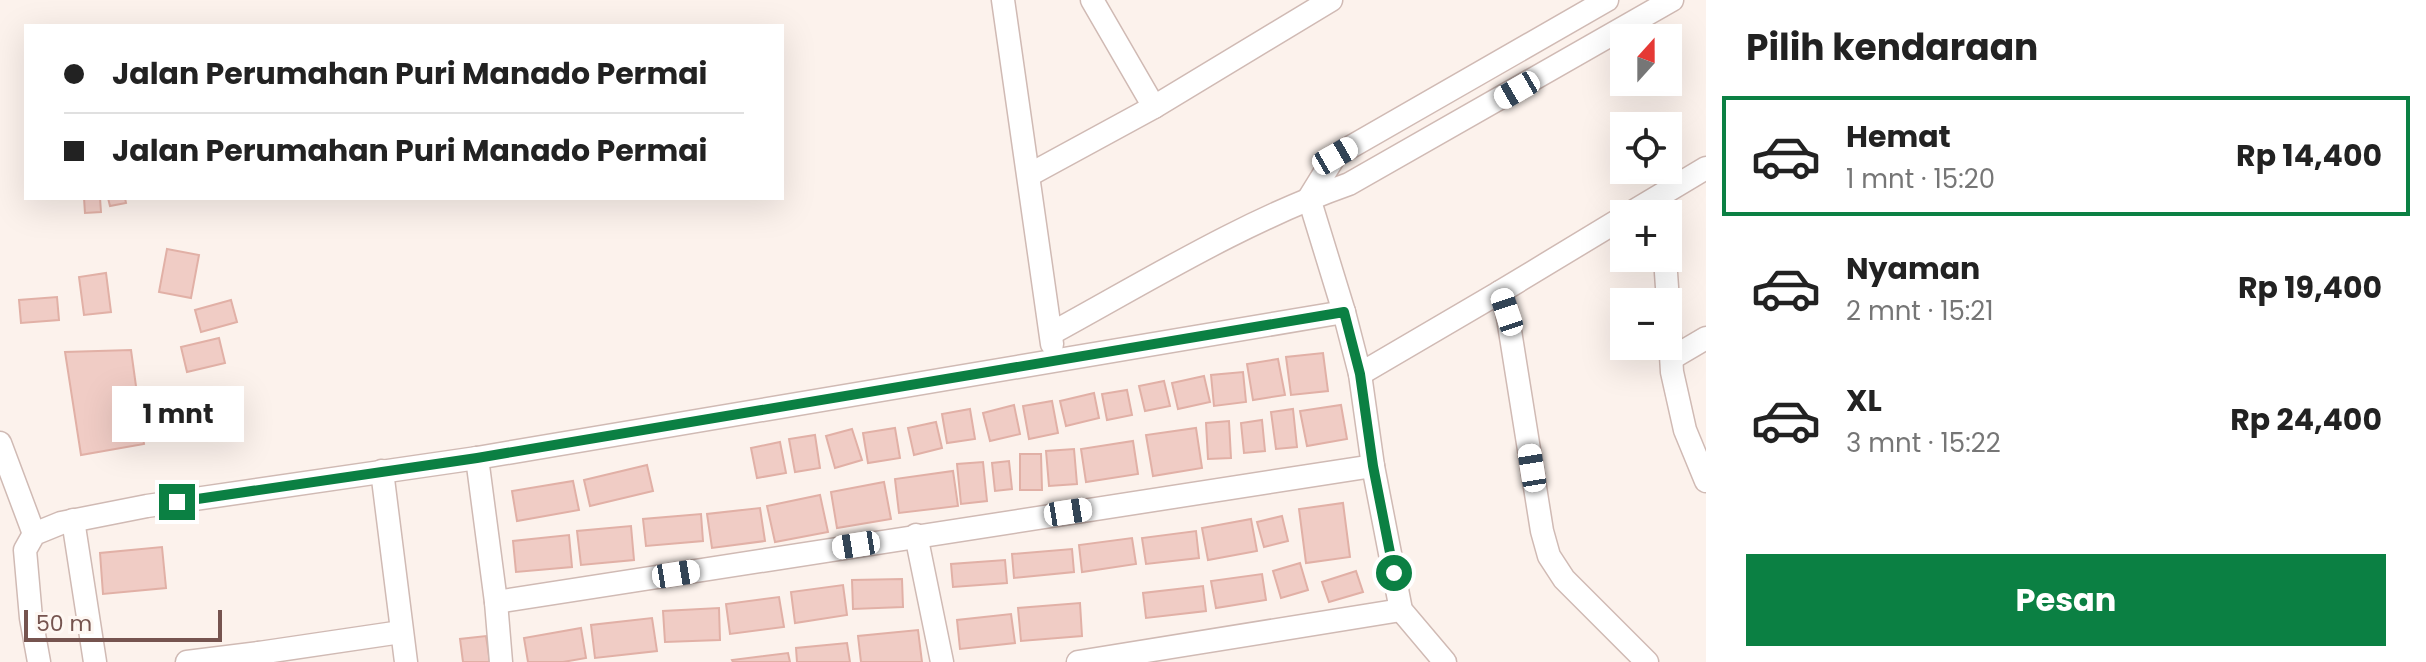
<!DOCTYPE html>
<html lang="id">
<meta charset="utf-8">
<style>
:root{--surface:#fff;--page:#f2f2f2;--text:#222;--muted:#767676;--line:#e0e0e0;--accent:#0b8043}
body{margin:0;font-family:Poppins,sans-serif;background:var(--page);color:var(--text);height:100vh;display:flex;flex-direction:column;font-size:30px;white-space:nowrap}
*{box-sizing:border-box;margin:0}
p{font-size:26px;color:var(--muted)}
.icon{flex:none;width:44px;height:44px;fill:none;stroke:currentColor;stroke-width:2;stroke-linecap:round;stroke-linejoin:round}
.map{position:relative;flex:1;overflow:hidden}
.sheet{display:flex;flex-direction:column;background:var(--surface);width:720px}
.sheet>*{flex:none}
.top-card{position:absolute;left:24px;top:24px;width:760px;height:176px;border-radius:0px;box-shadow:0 8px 32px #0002;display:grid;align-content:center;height:176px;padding:0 40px;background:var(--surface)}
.needle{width:52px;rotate:21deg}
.tools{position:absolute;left:1610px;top:24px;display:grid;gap:16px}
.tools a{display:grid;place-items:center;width:72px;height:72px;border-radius:0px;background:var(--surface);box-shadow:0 8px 32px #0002;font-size:40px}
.scale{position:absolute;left:24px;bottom:20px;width:198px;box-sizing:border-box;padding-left:8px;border:4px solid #76544f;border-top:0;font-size:22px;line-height:28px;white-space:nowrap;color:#76544f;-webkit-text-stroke:6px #fef7f2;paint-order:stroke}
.end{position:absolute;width:36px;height:36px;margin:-18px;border:10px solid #0b8043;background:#fff;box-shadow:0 0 0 4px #fff}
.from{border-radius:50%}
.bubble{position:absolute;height:56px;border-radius:0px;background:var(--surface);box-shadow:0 8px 32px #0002;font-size:26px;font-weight:700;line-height:56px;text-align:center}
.car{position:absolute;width:24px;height:48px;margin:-24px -12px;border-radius:10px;box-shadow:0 0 6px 2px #0007;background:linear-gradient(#fff 24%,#345 0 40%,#fff 0 76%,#345 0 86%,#fff 0)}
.top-card b{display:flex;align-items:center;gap:28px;height:76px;font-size:30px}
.top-card b+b{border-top:2px solid var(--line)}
.top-card i{width:20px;height:20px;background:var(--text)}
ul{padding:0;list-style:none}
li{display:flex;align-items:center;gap:24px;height:120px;margin:0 16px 12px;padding:0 24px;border:4px solid transparent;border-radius:0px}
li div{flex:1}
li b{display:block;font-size:30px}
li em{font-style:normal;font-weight:700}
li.selected{border-color:var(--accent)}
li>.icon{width:72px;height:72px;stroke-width:1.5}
h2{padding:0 40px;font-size:36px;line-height:96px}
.button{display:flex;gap:16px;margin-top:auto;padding:16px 40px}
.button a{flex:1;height:92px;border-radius:0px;background:var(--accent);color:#fff;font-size:32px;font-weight:700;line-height:92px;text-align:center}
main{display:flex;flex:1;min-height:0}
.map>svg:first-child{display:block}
.building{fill:#f0ccc5;stroke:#e1b0a6;stroke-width:2}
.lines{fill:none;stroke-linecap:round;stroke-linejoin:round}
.minor-casing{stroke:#d0bab4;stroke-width:25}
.minor{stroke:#fff;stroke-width:22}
.route{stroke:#0b8043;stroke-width:10}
</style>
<main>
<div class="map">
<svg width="1706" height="662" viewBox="0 0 1706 662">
<rect width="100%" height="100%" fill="#fcf2ec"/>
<g class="building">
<polygon points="84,198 100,198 101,212 85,213"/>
<polygon points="108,198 125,198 126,203 110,206"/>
<polygon points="167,249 199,255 191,298 159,292"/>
<polygon points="106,273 111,312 84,315 79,277"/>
<polygon points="57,297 59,320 21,323 19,300"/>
<polygon points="231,300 237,322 201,332 195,310"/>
<polygon points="219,338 225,363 187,372 181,347"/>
<polygon points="131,350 144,444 81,455 65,352"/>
<polygon points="1323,353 1328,391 1291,395 1286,357"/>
<polygon points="1278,359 1285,395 1253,400 1247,364"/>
<polygon points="1243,372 1246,402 1214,406 1211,375"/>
<polygon points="1204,376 1210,402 1178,409 1172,383"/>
<polygon points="1164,381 1170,406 1145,411 1139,386"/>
<polygon points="1127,390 1132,415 1107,420 1102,394"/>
<polygon points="1094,393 1099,418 1066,426 1060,401"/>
<polygon points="1052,401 1058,433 1029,439 1023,406"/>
<polygon points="1014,405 1020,434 990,441 983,413"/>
<polygon points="1341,405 1347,439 1307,446 1300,411"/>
<polygon points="970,409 975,439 947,443 942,414"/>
<polygon points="1293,409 1297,447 1276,449 1271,412"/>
<polygon points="1262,420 1265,451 1244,453 1241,423"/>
<polygon points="1229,421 1231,458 1208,459 1206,423"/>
<polygon points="936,422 942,448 914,455 908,428"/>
<polygon points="895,428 900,458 868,463 863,433"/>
<polygon points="1196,428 1202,468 1153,476 1146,435"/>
<polygon points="852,429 862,460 835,468 826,436"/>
<polygon points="815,435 820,468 795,472 789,439"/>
<polygon points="1133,441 1138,474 1086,482 1081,449"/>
<polygon points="780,442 786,473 757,478 751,448"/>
<polygon points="1074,449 1077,484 1049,486 1046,451"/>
<polygon points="1020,454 1041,454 1042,490 1020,490"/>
<polygon points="1009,461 1012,489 995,491 992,463"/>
<polygon points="983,462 987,501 961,504 957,464"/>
<polygon points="647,465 653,491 590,506 584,480"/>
<polygon points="953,471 958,506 899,513 895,479"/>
<polygon points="573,481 579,510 517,521 512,491"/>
<polygon points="884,482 891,519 837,528 831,492"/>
<polygon points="820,495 828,532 775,542 767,506"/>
<polygon points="1343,503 1350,557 1306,563 1299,509"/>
<polygon points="760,508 765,541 712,548 707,514"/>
<polygon points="701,514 703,541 646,546 643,519"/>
<polygon points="1282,516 1288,541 1264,547 1257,522"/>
<polygon points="1251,519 1257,551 1208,560 1202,528"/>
<polygon points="631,526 634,560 581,565 577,531"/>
<polygon points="1196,531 1199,558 1146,564 1142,538"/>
<polygon points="569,535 572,567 516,572 513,541"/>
<polygon points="1132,538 1136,564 1082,572 1079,545"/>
<polygon points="162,547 166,588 103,594 100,553"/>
<polygon points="1072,549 1074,572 1014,578 1012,554"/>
<polygon points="1005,560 1007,583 953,587 951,564"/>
<polygon points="1300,563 1308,590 1281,598 1273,571"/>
<polygon points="1356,571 1363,592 1329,602 1322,582"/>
<polygon points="1262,574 1266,600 1216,608 1211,581"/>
<polygon points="902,579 903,607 853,609 852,580"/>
<polygon points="843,585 847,615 795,623 791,592"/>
<polygon points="1203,586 1206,611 1146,618 1143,593"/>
<polygon points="779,597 784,627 730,634 726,604"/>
<polygon points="1080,603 1082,636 1021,641 1018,608"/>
<polygon points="719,608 720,640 665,642 663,611"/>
<polygon points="1011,614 1015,643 960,649 957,620"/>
<polygon points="652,618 657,651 595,658 591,625"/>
<polygon points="581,628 586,658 563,662 528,662 524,638"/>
<polygon points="918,630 922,662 861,662 858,636"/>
<polygon points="486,636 490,662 463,662 460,639"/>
<polygon points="847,643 850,662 797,662 796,648"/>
<polygon points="788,653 790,662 733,662 732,660"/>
</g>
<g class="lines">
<g class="minor-casing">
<g id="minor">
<polyline points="1003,0 1052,344"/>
<polyline points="1092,0 1154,107"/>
<polyline points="1029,175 1154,107 1331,0"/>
<polyline points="1629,214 1706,168"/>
<polyline points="1665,258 1668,302"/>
<polyline points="1500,292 1624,217"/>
<polyline points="1668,305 1672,372 1685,430 1706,481"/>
<path d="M1052,333C1149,280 1244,221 1349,184L1672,0"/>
<polyline points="1672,358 1706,338"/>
<polyline points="1360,374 1500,292 1507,312 1542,531 1549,556 1564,579 1647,662"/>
<polyline points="0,443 34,534"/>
<polyline points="477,458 496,602 501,662"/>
<polyline points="382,471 406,662"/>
<polyline points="73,520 95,662"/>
<polyline points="916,535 942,662"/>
<polyline points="496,602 1373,466"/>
<polyline points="39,662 31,618 25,550 34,534 61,523 147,506 477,458 1344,312"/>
<polyline points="187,662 259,653"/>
<polyline points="260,662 259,653 401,632"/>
<polyline points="1078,662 1401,610"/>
<polyline points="1445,662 1401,610 1373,466 1360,374 1344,312 1309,198 1335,156 1607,0"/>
</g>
</g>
<use href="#minor" class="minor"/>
</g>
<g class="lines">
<polyline class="route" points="177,502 477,458 1344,312 1360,374 1373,466 1394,573"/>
</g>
</svg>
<div class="tools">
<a><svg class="needle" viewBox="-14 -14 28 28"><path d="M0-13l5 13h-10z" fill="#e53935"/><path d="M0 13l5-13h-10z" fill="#767676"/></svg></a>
<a><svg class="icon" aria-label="locate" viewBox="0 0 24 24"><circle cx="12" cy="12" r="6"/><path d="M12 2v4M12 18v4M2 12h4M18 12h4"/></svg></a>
<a>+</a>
<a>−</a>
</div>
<div class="scale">50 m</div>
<i class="end from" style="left:1394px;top:573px"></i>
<i class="end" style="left:177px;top:502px"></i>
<div class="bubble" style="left:112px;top:386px;width:132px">1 mnt</div>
<i class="car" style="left:1517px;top:90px;rotate:240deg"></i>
<i class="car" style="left:1335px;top:156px;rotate:60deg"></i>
<i class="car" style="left:1507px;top:312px;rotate:342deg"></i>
<i class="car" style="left:1532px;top:468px;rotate:351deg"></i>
<i class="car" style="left:1068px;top:512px;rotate:81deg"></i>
<i class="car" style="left:856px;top:545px;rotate:261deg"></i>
<i class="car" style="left:676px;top:574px;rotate:81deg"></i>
<div class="top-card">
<b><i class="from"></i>Jalan Perumahan Puri Manado Permai</b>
<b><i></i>Jalan Perumahan Puri Manado Permai</b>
</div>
</div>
<section class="sheet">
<h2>Pilih kendaraan</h2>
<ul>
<li class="selected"><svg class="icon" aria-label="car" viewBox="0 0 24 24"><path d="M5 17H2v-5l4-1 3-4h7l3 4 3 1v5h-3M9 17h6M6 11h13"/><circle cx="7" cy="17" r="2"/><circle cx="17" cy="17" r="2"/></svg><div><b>Hemat</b><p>1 mnt · 15:20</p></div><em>Rp 14,400</em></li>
<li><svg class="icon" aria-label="car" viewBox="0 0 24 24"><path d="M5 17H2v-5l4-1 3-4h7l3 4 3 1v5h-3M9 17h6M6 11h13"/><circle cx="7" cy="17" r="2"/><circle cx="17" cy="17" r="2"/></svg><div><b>Nyaman</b><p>2 mnt · 15:21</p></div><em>Rp 19,400</em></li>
<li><svg class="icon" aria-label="car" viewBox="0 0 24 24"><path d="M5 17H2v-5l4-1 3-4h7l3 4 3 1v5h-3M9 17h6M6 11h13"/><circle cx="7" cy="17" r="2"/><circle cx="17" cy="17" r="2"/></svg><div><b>XL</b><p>3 mnt · 15:22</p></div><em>Rp 24,400</em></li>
</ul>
<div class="button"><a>Pesan</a></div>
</section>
</main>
